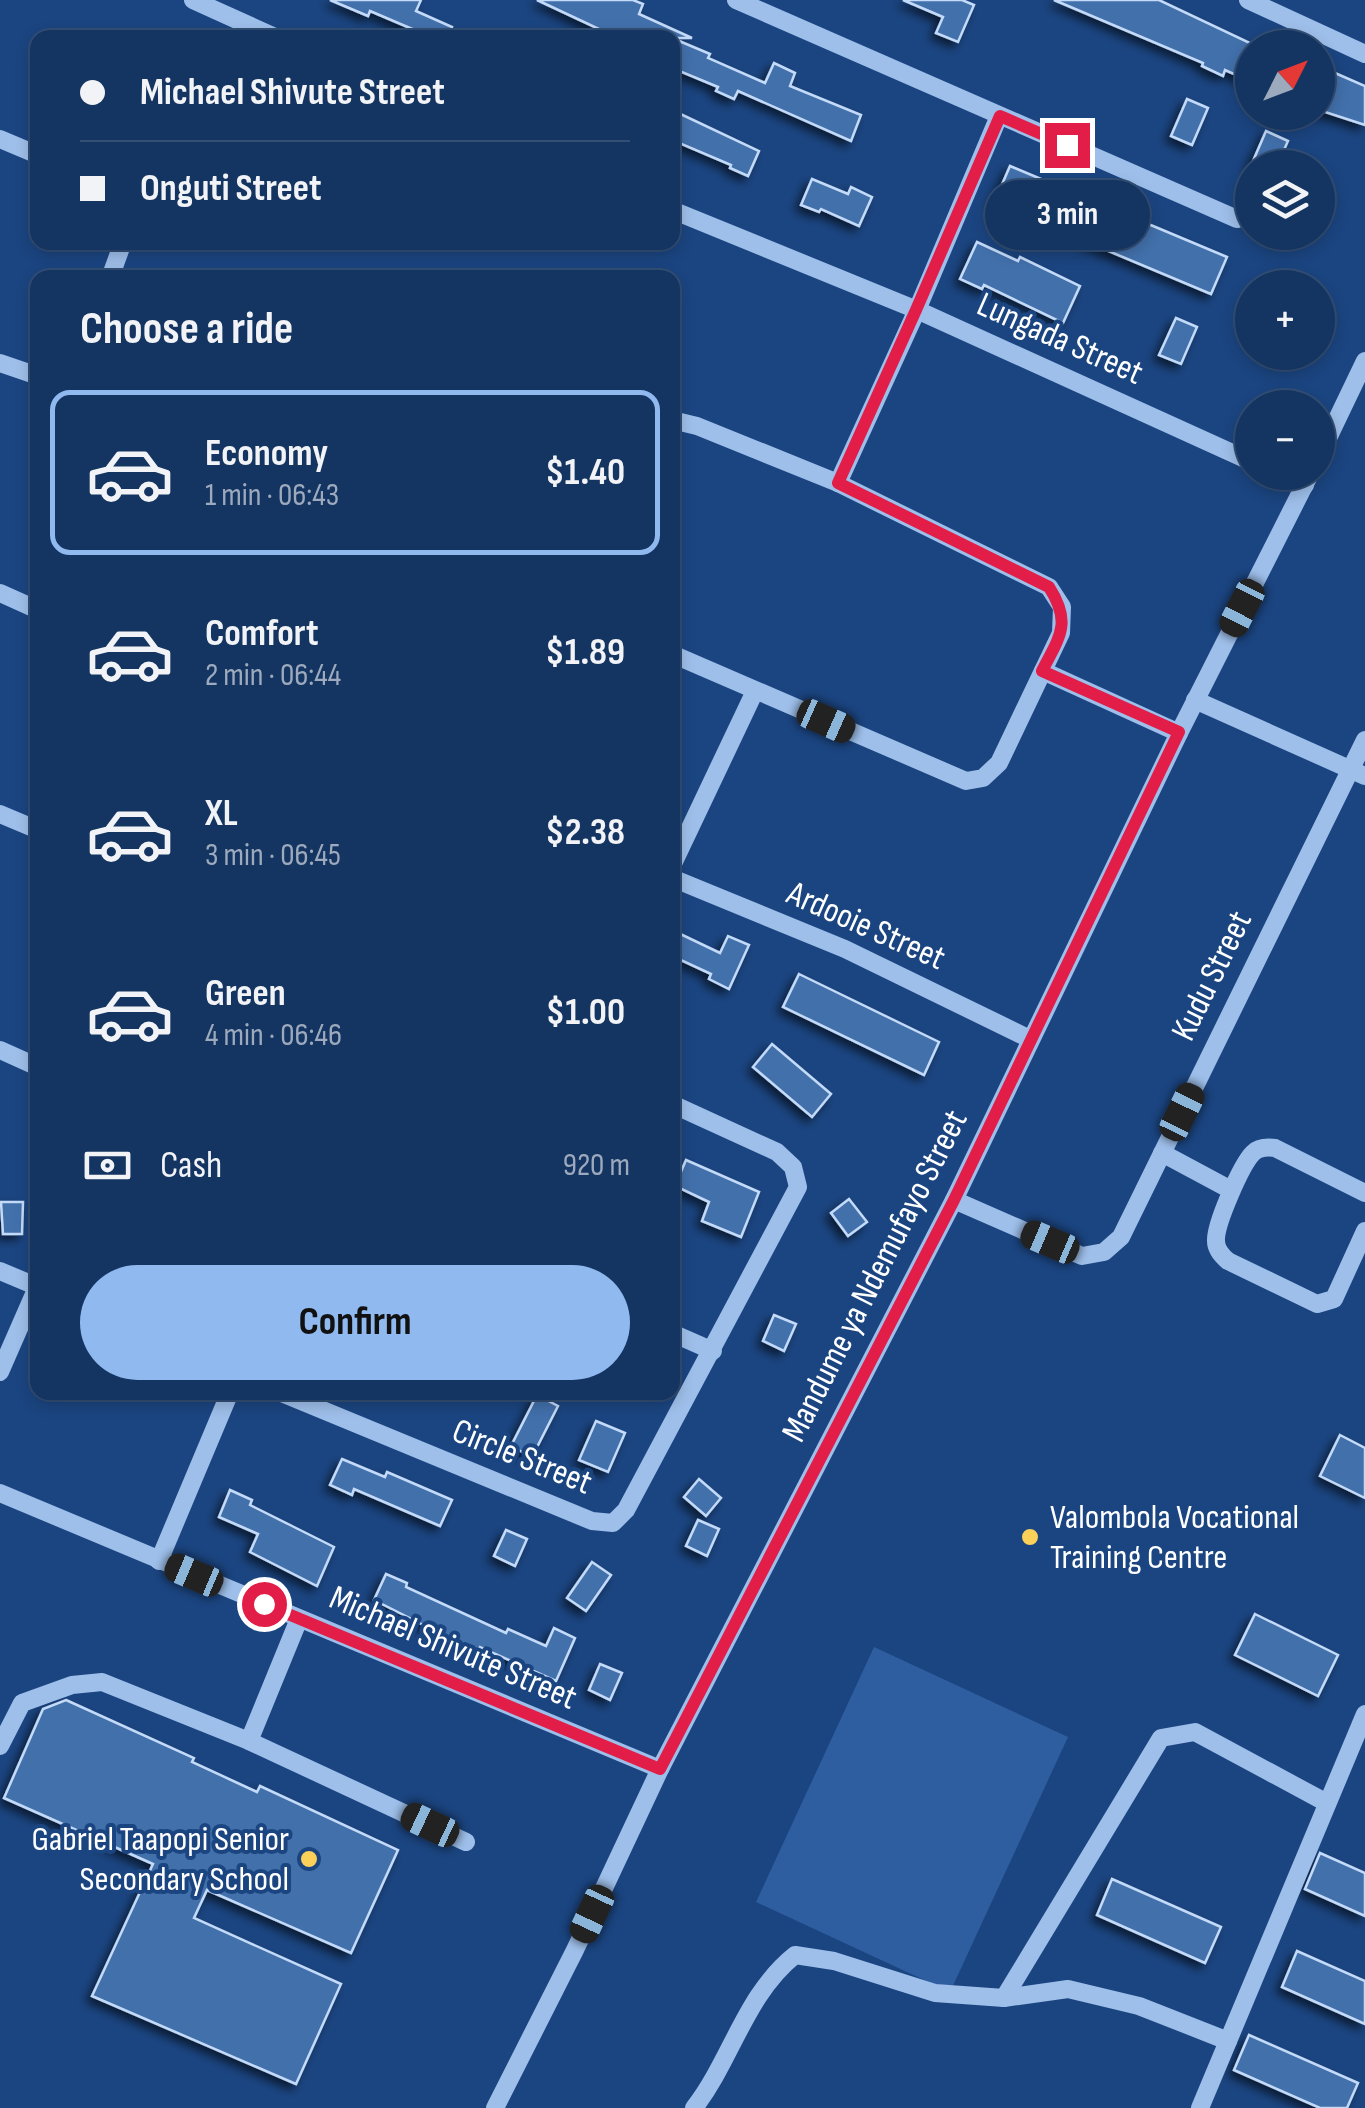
<!DOCTYPE html>
<meta charset="utf-8">
<style>
:root{--surface:#143461;--page:#213f6a;--text:#f1f3f6;--muted:#9daabd;--line:#334f76;--accent:#90b9f0}
body{margin:0;font-family:"Sofia Sans Condensed",sans-serif;background:var(--page);color:var(--text);height:100vh;display:flex;flex-direction:column;font-size:38px;white-space:nowrap}
*{box-sizing:border-box;margin:0}
p{font-size:32px;color:var(--muted)}
.icon{flex:none;width:55px;height:55px;fill:none;stroke:currentColor;stroke-width:2;stroke-linecap:round;stroke-linejoin:round}
.map{position:relative;flex:1;overflow:hidden}
.panel{position:absolute;left:30px;top:270px;width:650px;height:1130px;display:flex;flex-direction:column;background:var(--surface);border-radius:20px;box-shadow:0 5px 15px #0003,0 0 0 2px var(--line)}
.panel>*{flex:none}
.hud{position:absolute;left:30px;top:30px;width:650px;height:220px;border-radius:20px;box-shadow:0 5px 15px #0003,0 0 0 2px var(--line);display:grid;align-content:center;height:220px;padding:0 50px;background:var(--surface)}
.needle{width:65px;rotate:48deg}
.buttons{position:absolute;left:1235px;top:30px;display:grid;gap:20px}
.buttons a{display:grid;place-items:center;width:100px;height:100px;border-radius:50%;background:var(--surface);box-shadow:0 5px 15px #0003,0 0 0 2px var(--line);font-size:50px}
.end{position:absolute;width:45px;height:45px;margin:-22px;border:12px solid #e11d48;background:#fff;box-shadow:0 0 0 5px #fff}
.from{border-radius:50%}
.bubble{position:absolute;height:70px;border-radius:35px;background:var(--surface);box-shadow:0 5px 15px #0003,0 0 0 2px var(--line);font-size:32px;font-weight:700;line-height:70px;text-align:center}
.car{position:absolute;width:30px;height:60px;margin:-30px -15px;border-radius:12px;box-shadow:0 0 8px 2px #0007;background:linear-gradient(#222 24%,#8ab4d8 0 40%,#222 0 76%,#8ab4d8 0 86%,#222 0)}
.hud b{display:flex;align-items:center;gap:35px;height:95px;font-size:38px}
.hud b+b{border-top:2px solid var(--line)}
.hud i{width:25px;height:25px;background:var(--text)}
ul{padding:0;list-style:none}
li{display:flex;align-items:center;gap:30px;height:165px;margin:0 20px 15px;padding:0 30px;border:5px solid transparent;border-radius:20px}
li div{flex:1}
li b{display:block;font-size:38px}
li em{font-style:normal;font-weight:700}
li.selected{border-color:var(--accent)}
li>.icon{width:90px;height:90px;stroke-width:1.5}
h2{padding:0 50px;font-size:45px;line-height:120px}
.pay{display:flex;align-items:center;gap:25px;height:110px;padding:0 50px;font-size:38px}
.pay p{margin-inline-start:auto}
.primary-button{display:flex;gap:20px;margin-top:auto;padding:20px 50px}
.primary-button a{flex:1;height:115px;border-radius:60px;background:var(--accent);color:#111;font-size:40px;font-weight:700;line-height:115px;text-align:center}
.map>svg:first-child{display:block}
.green{fill:#2e5ea0}
.building{fill:#436fab;stroke:#c3daf8;stroke-width:2.5;filter:url(#shadow)}
.lines{fill:none;stroke-linecap:round;stroke-linejoin:round}
.minor{stroke:#9ebfea;stroke-width:18}
.route{stroke:#e11d48;stroke-width:12}
.poi-dot{fill:#fcd15a;stroke:#1b4581;stroke-width:4}
.labels{text-anchor:middle;dominant-baseline:central;stroke-width:8;stroke-linejoin:round;paint-order:stroke}
.street-label{font-size:35px;fill:#fff;stroke:#1b4581}
.poi-label{font-size:35px;fill:#fff;stroke:#1b4581;text-anchor:start}
</style>
<div class="map">
<svg width="1365" height="2108" viewBox="0 0 1365 2108">
<defs>
<filter id="shadow"><feDropShadow dx="-5" dy="5" stdDeviation="5" flood-color="#0009"/></filter>
</defs>
<rect width="100%" height="100%" fill="#1b4581"/>
<polygon class="green" points="874,1647 1068,1737 950,1992 756,1902"/>
<g class="building">
<polygon points="330,0 421,0 416,11 452,27 448,38 414,38 417,31 370,11 368,16"/>
<polygon points="537,0 633,0 643,4 639,14 692,38 618,38"/>
<polygon points="903,0 962,0 974,5 958,42 936,33 943,17"/>
<polygon points="1054,0 1159,0 1252,44 1252,82 1225,70 1223,76 1202,66 1203,63"/>
<polygon points="672,38 710,54 708,58 765,83 774,63 795,73 790,86 861,115 851,141 738,91 734,99 716,91 718,87 672,68"/>
<polygon points="1335,73 1365,86 1365,125 1319,110"/>
<polygon points="1187,99 1208,108 1192,145 1171,136"/>
<polygon points="672,110 759,151 748,176 730,168 731,165 672,140"/>
<polygon points="1266,131 1288,141 1276,168 1250,168"/>
<polygon points="1010,166 1227,257 1211,294 994,203"/>
<polygon points="812,179 848,194 851,187 872,197 859,226 821,209 819,212 801,205"/>
<polygon points="977,242 1018,261 1020,257 1080,286 1063,323 984,285 982,289 960,279"/>
<polygon points="1176,318 1197,327 1181,364 1159,355"/>
<polygon points="672,930 720,953 728,936 749,945 729,989 709,979 711,974 672,956"/>
<polygon points="799,974 939,1042 924,1075 783,1007"/>
<polygon points="772,1044 831,1094 812,1117 753,1067"/>
<polygon points="686,1160 759,1192 741,1237 702,1221 709,1202 675,1186"/>
<polygon points="849,1199 867,1222 848,1236 831,1213"/>
<polygon points="1,1202 23,1202 22,1234 3,1234"/>
<polygon points="774,1315 796,1324 784,1351 763,1341"/>
<polygon points="537,1395 558,1406 532,1457 511,1446"/>
<polygon points="596,1421 625,1433 608,1472 579,1460"/>
<polygon points="1340,1435 1365,1448 1365,1498 1320,1476"/>
<polygon points="342,1459 385,1477 387,1472 452,1500 440,1526 354,1489 352,1495 330,1485"/>
<polygon points="699,1479 721,1498 706,1516 684,1497"/>
<polygon points="230,1490 252,1500 250,1505 334,1547 317,1586 250,1552 258,1534 219,1517"/>
<polygon points="698,1520 719,1529 707,1556 686,1546"/>
<polygon points="506,1530 527,1539 515,1566 494,1556"/>
<polygon points="592,1562 611,1575 586,1611 567,1598"/>
<polygon points="386,1574 407,1583 406,1587 506,1633 508,1629 546,1646 554,1628 575,1638 556,1681 480,1647 477,1652 374,1600"/>
<polygon points="1255,1614 1338,1655 1318,1696 1235,1655"/>
<polygon points="600,1664 622,1673 610,1700 589,1690"/>
<polygon points="66,1700 194,1758 192,1762 257,1792 260,1786 398,1850 351,1953 207,1890 194,1918 341,1984 296,2084 92,1996 153,1864 4,1798 43,1709"/>
<polygon points="1320,1853 1365,1873 1365,1916 1305,1889"/>
<polygon points="1112,1879 1221,1927 1205,1963 1097,1915"/>
<polygon points="1297,1951 1365,1981 1365,2024 1282,1987"/>
<polygon points="1249,2035 1358,2083 1347,2108 1320,2108 1234,2070"/>
</g>
<g class="lines">
<g class="minor">
<polyline points="193,0 277,38"/>
<polyline points="736,0 1237,219"/>
<polyline points="1248,0 1365,54"/>
<polyline points="0,139 38,155"/>
<polyline points="672,210 917,310 1252,462"/>
<polyline points="110,278 123,242"/>
<polyline points="0,363 38,376"/>
<polyline points="672,420 697,426 838,483 1049,587 1062,607 1061,633 999,763 983,778 966,781 672,654"/>
<polyline points="1318,459 1365,361"/>
<polyline points="1276,472 1305,485"/>
<polyline points="838,483 917,310 999,116"/>
<polyline points="0,593 38,610"/>
<polyline points="1043,671 1179,733"/>
<polyline points="1195,700 1365,776"/>
<polyline points="0,814 38,830"/>
<polyline points="672,866 755,691"/>
<polyline points="672,878 845,949 1030,1039"/>
<polyline points="0,1050 38,1067"/>
<polyline points="1162,1153 1231,1190"/>
<path d="M1365,1193L1275,1148C1267,1147 1259,1147 1253,1153C1241,1165 1215,1225 1216,1241C1216,1249 1222,1256 1228,1261L1317,1304L1334,1299L1365,1231"/>
<polyline points="954,1200 1082,1256 1104,1252 1121,1237 1365,740"/>
<polyline points="0,1271 38,1287"/>
<polyline points="672,1333 713,1351"/>
<polyline points="0,1372 38,1285"/>
<polyline points="279,1392 592,1521 613,1523 626,1510 798,1187 793,1167 777,1152 672,1104"/>
<polyline points="0,1493 660,1769"/>
<polyline points="159,1561 230,1392"/>
<polyline points="249,1741 466,1842"/>
<polyline points="0,1746 22,1703 72,1685 102,1682 249,1741 299,1619"/>
<polyline points="1004,1998 1161,1738 1195,1732 1327,1803"/>
<polyline points="495,2108 575,1950 660,1769 954,1200 1179,733 1311,472"/>
<path d="M694,2108C732,2059 745,1995 795,1955L834,1961L935,1993L1004,1998L1068,1989L1139,2006L1228,2041"/>
<polyline points="1200,2108 1365,1714"/>
</g>
</g>
<g class="lines">
<path class="route" d="M264,1604L660,1769L954,1200L1179,732L1042,671C1060,636 1072,623 1049,587L838,483L916,310L1000,116L1067,145"/>
</g>
<g class="poi-dot">
<circle cx="1030" cy="1537" r="10"/>
<circle cx="309" cy="1859" r="10"/>
</g>
<g class="labels">
<g class="street-label">
<text transform="translate(1060 339) rotate(24)">Lungada Street</text>
<text transform="translate(866 926) rotate(24)">Ardooie Street</text>
<text transform="translate(1212 976) rotate(-64)">Kudu Street</text>
<text transform="translate(875 1276) rotate(-63)">Mandume ya Ndemufayo Street</text>
<text transform="translate(522 1457) rotate(22)">Circle Street</text>
<text transform="translate(453 1648) rotate(23)">Michael Shivute Street</text>
</g>
<g class="poi-label">
<text x="1050" y="1517">Valombola Vocational<tspan x="1050" dy="40">Training Centre</tspan></text>
<text x="289" y="1839" text-anchor="end">Gabriel Taapopi Senior<tspan x="289" dy="40">Secondary School</tspan></text>
</g>
</g>
</svg>
<div class="buttons">
<a><svg class="needle" viewBox="-14 -14 28 28"><path d="M0-13l5 13h-10z" fill="#e53935"/><path d="M0 13l5-13h-10z" fill="#9daabd"/></svg></a>
<a><svg class="icon" aria-label="layers" viewBox="0 0 24 24"><path d="M12 4l9 5-9 5-9-5zM3 14l9 5 9-5"/></svg></a>
<a>+</a>
<a>−</a>
</div>
<i class="end from" style="left:264px;top:1604px"></i>
<i class="end" style="left:1067px;top:145px"></i>
<div class="bubble" style="left:985px;top:180px;width:165px">3 min</div>
<i class="car" style="left:1242px;top:608px;rotate:207deg"></i>
<i class="car" style="left:826px;top:721px;rotate:114deg"></i>
<i class="car" style="left:1182px;top:1112px;rotate:26deg"></i>
<i class="car" style="left:1050px;top:1242px;rotate:293deg"></i>
<i class="car" style="left:194px;top:1575px;rotate:293deg"></i>
<i class="car" style="left:430px;top:1825px;rotate:295deg"></i>
<i class="car" style="left:592px;top:1914px;rotate:205deg"></i>
<div class="hud">
<b><i class="from"></i>Michael Shivute Street</b>
<b><i></i>Onguti Street</b>
</div>
<section class="panel">
<h2>Choose a ride</h2>
<ul>
<li class="selected"><svg class="icon" aria-label="car" viewBox="0 0 24 24"><path d="M5 17H2v-5l4-1 3-4h7l3 4 3 1v5h-3M9 17h6M6 11h13"/><circle cx="7" cy="17" r="2"/><circle cx="17" cy="17" r="2"/></svg><div><b>Economy</b><p>1 min · 06:43</p></div><em>$1.40</em></li>
<li><svg class="icon" aria-label="car" viewBox="0 0 24 24"><path d="M5 17H2v-5l4-1 3-4h7l3 4 3 1v5h-3M9 17h6M6 11h13"/><circle cx="7" cy="17" r="2"/><circle cx="17" cy="17" r="2"/></svg><div><b>Comfort</b><p>2 min · 06:44</p></div><em>$1.89</em></li>
<li><svg class="icon" aria-label="car" viewBox="0 0 24 24"><path d="M5 17H2v-5l4-1 3-4h7l3 4 3 1v5h-3M9 17h6M6 11h13"/><circle cx="7" cy="17" r="2"/><circle cx="17" cy="17" r="2"/></svg><div><b>XL</b><p>3 min · 06:45</p></div><em>$2.38</em></li>
<li><svg class="icon" aria-label="car" viewBox="0 0 24 24"><path d="M5 17H2v-5l4-1 3-4h7l3 4 3 1v5h-3M9 17h6M6 11h13"/><circle cx="7" cy="17" r="2"/><circle cx="17" cy="17" r="2"/></svg><div><b>Green</b><p>4 min · 06:46</p></div><em>$1.00</em></li>
</ul>
<div class="pay"><svg class="icon" aria-label="cash" viewBox="0 0 24 24"><path d="M3 7h18v10H3z"/><circle cx="12" cy="12" r="2"/></svg>Cash<p>920 m</p></div>
<div class="primary-button"><a>Confirm</a></div>
</section>
</div>
